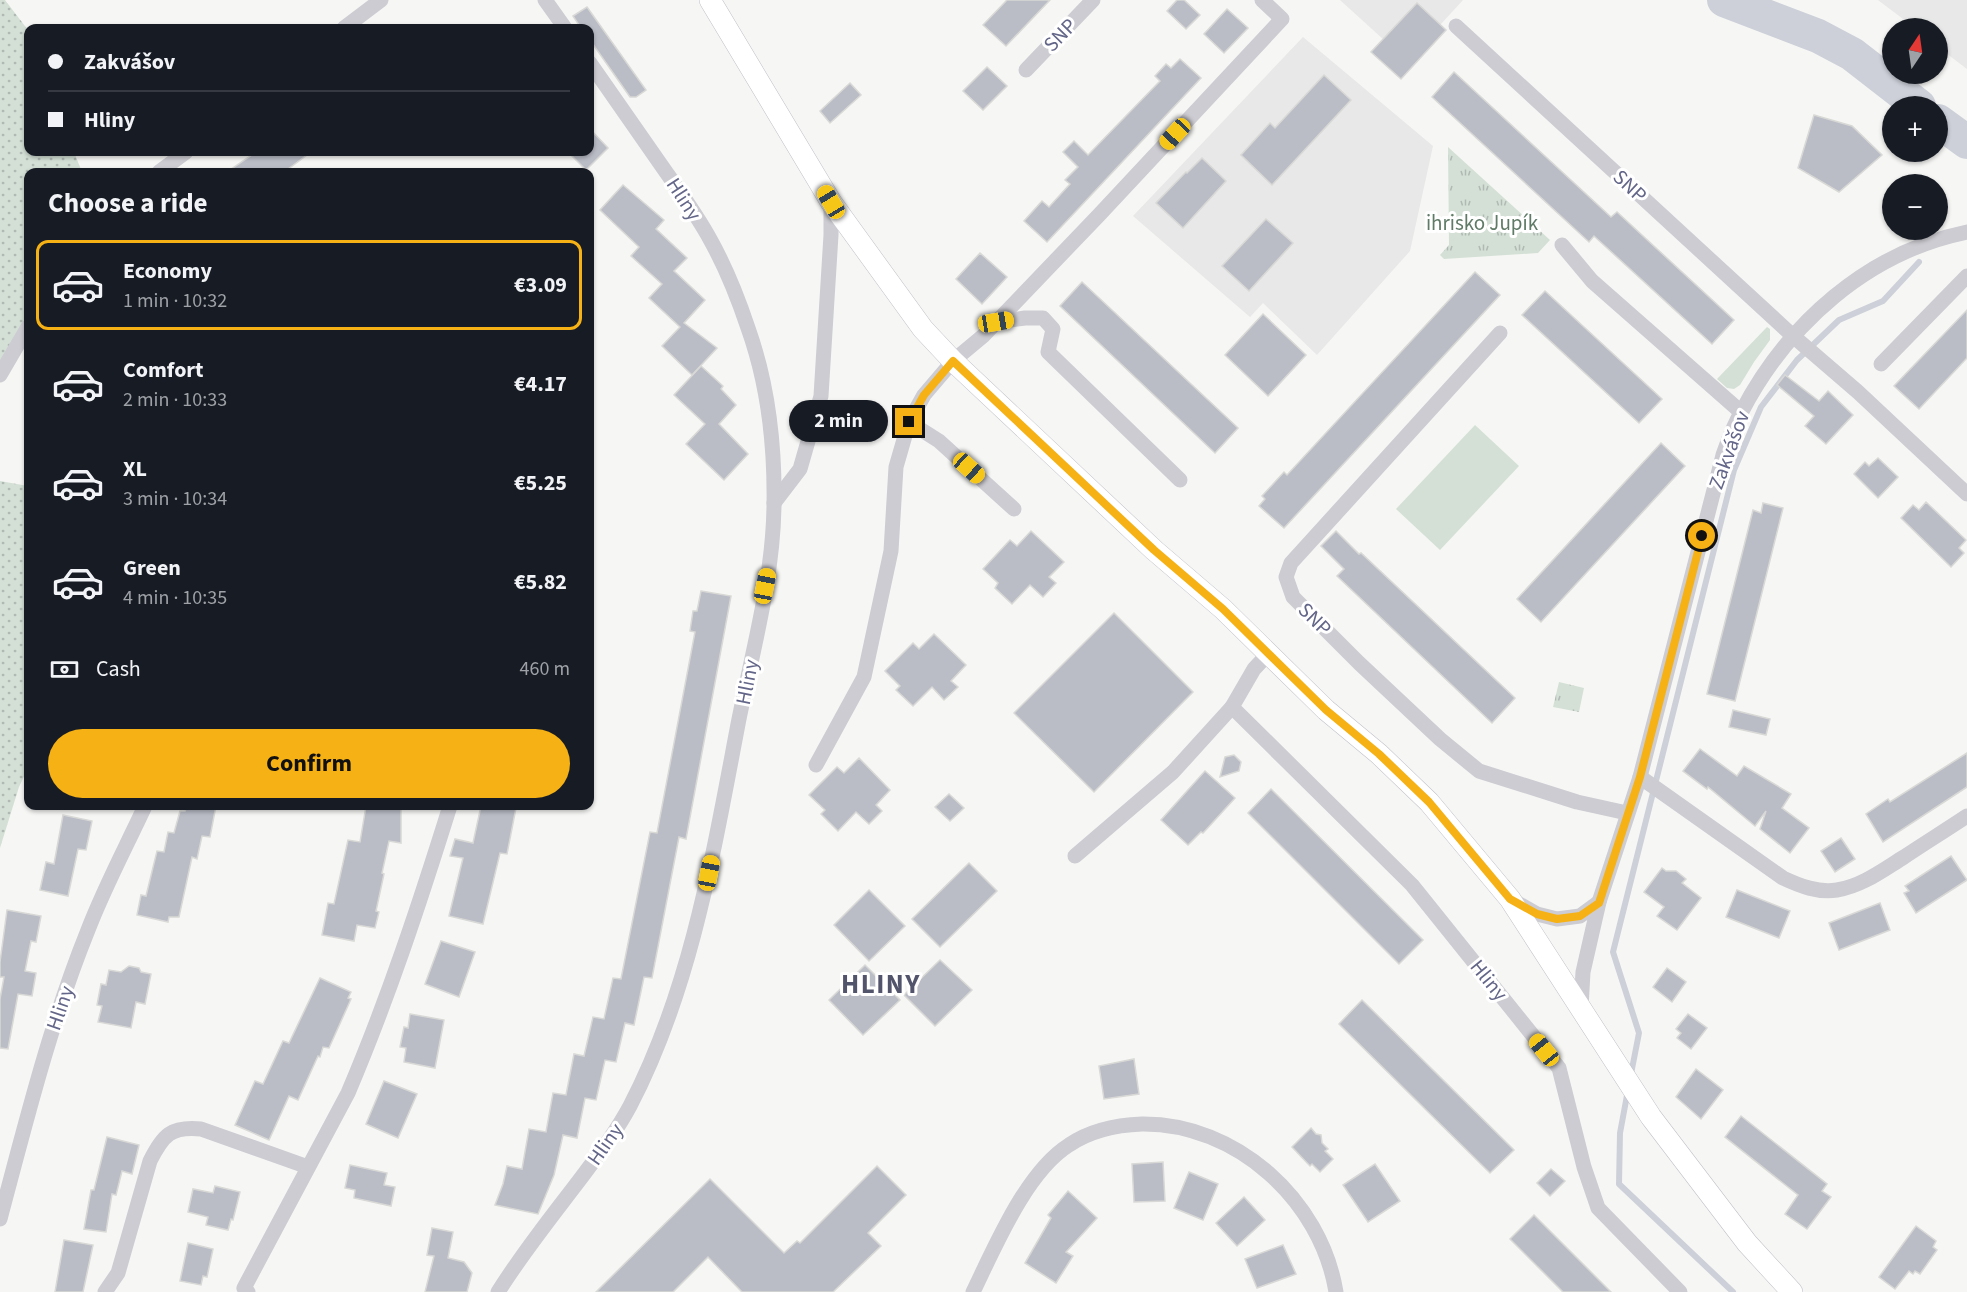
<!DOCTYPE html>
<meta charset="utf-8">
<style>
:root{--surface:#171b24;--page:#242831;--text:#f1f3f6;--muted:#9ea1a6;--line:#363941;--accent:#f6b115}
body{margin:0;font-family:"Source Sans 3",sans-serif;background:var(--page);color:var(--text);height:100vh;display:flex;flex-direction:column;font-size:22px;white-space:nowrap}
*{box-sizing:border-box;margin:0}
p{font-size:20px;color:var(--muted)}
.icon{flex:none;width:33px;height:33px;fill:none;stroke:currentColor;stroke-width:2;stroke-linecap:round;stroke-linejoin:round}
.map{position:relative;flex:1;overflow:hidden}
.drawer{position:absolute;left:24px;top:168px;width:570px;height:642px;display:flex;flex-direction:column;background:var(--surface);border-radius:12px;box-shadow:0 2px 4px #0004}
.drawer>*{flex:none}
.banner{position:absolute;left:24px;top:24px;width:570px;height:132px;border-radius:12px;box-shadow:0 2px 4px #0004;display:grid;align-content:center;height:132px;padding:0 24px;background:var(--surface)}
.needle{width:39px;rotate:13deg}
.controls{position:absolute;left:1882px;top:18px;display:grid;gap:12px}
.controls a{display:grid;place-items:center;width:66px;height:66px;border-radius:50%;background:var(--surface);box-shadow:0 2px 4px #0004;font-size:30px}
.end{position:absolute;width:27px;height:27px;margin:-14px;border:8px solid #f6b115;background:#111;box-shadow:0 0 0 3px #111}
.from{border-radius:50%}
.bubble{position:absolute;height:42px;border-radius:21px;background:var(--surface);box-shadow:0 2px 4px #0004;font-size:20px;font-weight:700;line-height:42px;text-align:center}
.car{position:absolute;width:18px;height:36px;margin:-18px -9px;border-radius:8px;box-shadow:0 0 4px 2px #0007;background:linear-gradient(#f5c518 24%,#345 0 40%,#f5c518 0 76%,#345 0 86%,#f5c518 0)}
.banner b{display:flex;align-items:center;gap:21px;height:57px;font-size:22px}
.banner b+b{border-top:2px solid var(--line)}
.banner i{width:15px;height:15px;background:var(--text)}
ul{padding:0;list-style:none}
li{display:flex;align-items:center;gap:18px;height:90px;margin:0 12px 9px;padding:0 12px;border:3px solid transparent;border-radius:12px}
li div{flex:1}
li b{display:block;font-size:22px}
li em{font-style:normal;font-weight:700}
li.active{border-color:var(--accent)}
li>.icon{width:54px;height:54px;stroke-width:1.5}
h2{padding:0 24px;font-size:27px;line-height:72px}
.pay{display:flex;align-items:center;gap:15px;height:66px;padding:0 24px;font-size:22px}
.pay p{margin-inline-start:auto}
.action{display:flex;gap:12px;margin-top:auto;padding:12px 24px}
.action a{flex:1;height:69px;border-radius:36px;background:var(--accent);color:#111;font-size:24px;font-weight:700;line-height:69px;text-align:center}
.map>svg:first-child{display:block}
.built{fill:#e7e8e7}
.grass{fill:#d4e0d6}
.park{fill:url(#park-tufts)}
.garden{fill:url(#garden-dots)}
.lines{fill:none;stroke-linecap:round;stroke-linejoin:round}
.stream{stroke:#cdd0d9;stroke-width:6}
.river{stroke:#cdd0d9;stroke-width:34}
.building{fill:#babcc6;stroke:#d8d9d6;stroke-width:1.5}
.secondary-casing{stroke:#c0c0c8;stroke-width:22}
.street{stroke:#ccccd2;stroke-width:15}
.secondary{stroke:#fff;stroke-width:21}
.route{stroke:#f6b115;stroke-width:8}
.labels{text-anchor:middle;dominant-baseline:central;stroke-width:6;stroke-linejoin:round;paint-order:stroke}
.street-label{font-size:21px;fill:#636688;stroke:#fff}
.park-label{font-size:21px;fill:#5f7a66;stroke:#fff}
.district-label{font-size:27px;font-weight:bold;letter-spacing:1.5px;fill:#52546c;stroke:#fff}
</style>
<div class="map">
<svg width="1967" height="1292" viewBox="0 0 1967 1292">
<defs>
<pattern id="park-tufts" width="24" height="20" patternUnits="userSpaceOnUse" patternTransform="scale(1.5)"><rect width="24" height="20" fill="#d4e0d6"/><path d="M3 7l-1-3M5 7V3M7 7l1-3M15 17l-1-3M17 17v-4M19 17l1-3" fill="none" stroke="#b0b9b3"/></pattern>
<pattern id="garden-dots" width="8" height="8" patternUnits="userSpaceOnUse" patternTransform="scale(1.5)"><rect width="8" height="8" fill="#d4e0d6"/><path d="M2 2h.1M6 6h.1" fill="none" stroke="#b0b9b3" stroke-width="1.8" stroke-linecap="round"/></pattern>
</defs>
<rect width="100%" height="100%" fill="#f6f7f4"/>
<g class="built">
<polygon points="1340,0 1463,0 1440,25 1383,39"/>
<polygon points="1878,0 1967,0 1967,69 1938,47 1938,28 1915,28"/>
<polygon points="1303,37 1433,146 1410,251 1317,355 1263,303 1250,317 1133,216"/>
</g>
<g class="grass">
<polygon points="1767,327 1770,329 1770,340 1754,362 1740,385 1734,389 1727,388 1717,379"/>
<polygon points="1475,425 1519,466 1440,550 1396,509"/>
</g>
<g class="park">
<polygon points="1448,147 1550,240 1538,253 1444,259 1440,255 1449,245"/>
<polygon points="1559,682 1584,688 1579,712 1553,707"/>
</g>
<g class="garden">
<polygon points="0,0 5,0 28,30 28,152 74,152 82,172 28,172 28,318 0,368"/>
<polygon points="0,481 28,486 28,768 19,787 0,848"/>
</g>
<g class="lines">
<g class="stream">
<polyline points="1631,1074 1639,1033 1613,952 1734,470 1761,407 1797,360 1839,320 1883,301 1919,262"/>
<polyline points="1628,1090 1620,1133 1619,1184 1733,1292"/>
</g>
<g class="river">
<polyline points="1724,0 1818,36 1852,54 1919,106"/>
<polyline points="1938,121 1967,142"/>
</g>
</g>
<g class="building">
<polygon points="1007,0 1050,0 1006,46 983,25"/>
<polygon points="1177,0 1184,0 1200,15 1186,29 1167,11"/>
<polygon points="1417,3 1446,30 1401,79 1371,52"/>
<polygon points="587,7 646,90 636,97 630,97 590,40 590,28 581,28 573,16"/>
<polygon points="1227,9 1248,28 1224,53 1204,34"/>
<polygon points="1180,59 1201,78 1047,242 1024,221 1042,201 1049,207 1070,184 1065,180 1078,167 1063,152 1074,141 1088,155 1160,81 1155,76 1166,64 1171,68"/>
<polygon points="987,67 1007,86 983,110 963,91"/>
<polygon points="1454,72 1611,217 1617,212 1734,320 1712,344 1594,236 1589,242 1432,97"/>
<polygon points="1324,75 1351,100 1272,185 1241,155 1270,123 1275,128"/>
<polygon points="850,83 861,95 830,123 820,111"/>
<polygon points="1814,115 1852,126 1882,155 1839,192 1798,168"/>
<polygon points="590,129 608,148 586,170 568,152 590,152"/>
<polygon points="256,152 311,152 284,172 227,172"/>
<polygon points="1202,158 1226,181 1183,228 1156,203 1186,172 1187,173"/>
<polygon points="623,185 664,220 656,229 687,258 674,271 705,300 684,323 717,348 692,375 662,346 680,327 649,298 662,284 631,256 639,247 600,210"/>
<polygon points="1266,219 1293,243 1249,291 1222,266"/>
<polygon points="980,253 1007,277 982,304 956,279"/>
<polygon points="1475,272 1500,295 1284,528 1259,506 1265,499 1262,496 1284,472 1287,475"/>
<polygon points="1082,282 1238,428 1215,453 1060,306"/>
<polygon points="1545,291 1662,399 1639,423 1522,315"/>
<polygon points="1967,310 1967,358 1919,409 1894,386"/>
<polygon points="1263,314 1306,355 1268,396 1225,355"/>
<polygon points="701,366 723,386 721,389 736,405 719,424 748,454 724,480 686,444 705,424 674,395"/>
<polygon points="1785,375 1819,401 1828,391 1853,415 1826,444 1805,426 1814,416 1777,385"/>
<polygon points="1661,443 1685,466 1541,622 1517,599"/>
<polygon points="1878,458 1898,477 1878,498 1854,474 1865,462 1869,466"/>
<polygon points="1926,502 1966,540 1959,548 1964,553 1951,567 1901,518 1913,505 1919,510"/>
<polygon points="1763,503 1783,508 1735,701 1707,694 1753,510 1761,513"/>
<polygon points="1031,531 1064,562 1049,577 1056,583 1043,597 1030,585 1012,604 995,588 998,583 983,569 1010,540 1017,546"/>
<polygon points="1336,531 1359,554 1361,553 1515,698 1492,723 1337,576 1344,569 1321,546"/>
<polygon points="701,591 731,596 686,839 679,837 652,978 644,977 634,1025 625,1023 616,1062 605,1060 596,1100 585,1098 577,1138 563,1135 554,1175 538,1214 495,1205 503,1184 507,1166 522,1169 529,1129 546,1132 553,1093 566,1095 574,1054 584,1056 593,1017 604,1019 613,978 621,979 650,832 657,833 695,632 690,631 693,611 697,611"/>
<polygon points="1114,613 1193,692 1094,792 1014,713"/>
<polygon points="934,634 966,665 951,681 958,687 944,700 932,687 913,706 896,690 900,686 885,671 913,643 919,649"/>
<polygon points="1733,710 1770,719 1766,735 1729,727"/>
<polygon points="1700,749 1737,776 1744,766 1791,794 1782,808 1809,828 1790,853 1760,829 1766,811 1755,826 1708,787 1707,789 1683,771"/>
<polygon points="1967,753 1967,787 1883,842 1866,814 1888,799 1890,802"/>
<polygon points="1234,755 1241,762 1239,771 1220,777 1225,757"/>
<polygon points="859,758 890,790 876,805 882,811 869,824 856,812 838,831 821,814 825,810 809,795 837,767 844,773"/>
<polygon points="1205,771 1235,798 1203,833 1201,832 1188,845 1161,820"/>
<polygon points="1271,789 1423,940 1399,964 1248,813"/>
<polygon points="949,794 964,808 950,821 935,807"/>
<polygon points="186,806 216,806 210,837 202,836 197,859 192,857 179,917 169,917 168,922 137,915 141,895 146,896 157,851 164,852 168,832 174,833 180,811 185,811"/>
<polygon points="366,806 401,806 401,843 389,841 382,873 384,874 376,911 379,912 375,928 357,925 354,941 322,935 328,903 334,904 348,840 360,842"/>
<polygon points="481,806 505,806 516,808 507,854 500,853 483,924 449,916 463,858 450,856 455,839 473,843"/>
<polygon points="63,815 92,821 86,850 78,849 68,896 40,890 46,862 54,864"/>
<polygon points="1841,838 1855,859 1835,872 1821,851"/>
<polygon points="1951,856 1967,880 1916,913 1904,893 1909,891 1905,886"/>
<polygon points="969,863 997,891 940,947 912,919"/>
<polygon points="1662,868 1666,871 1676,871 1686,879 1682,883 1701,898 1677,930 1657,916 1664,907 1644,892"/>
<polygon points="869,890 905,926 869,961 834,925"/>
<polygon points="1737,890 1790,911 1779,938 1726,917"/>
<polygon points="1880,903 1890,930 1839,950 1829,923"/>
<polygon points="7,910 41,916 36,942 31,941 25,971 36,973 32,996 18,994 8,1049 0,1048 0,999 4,977 0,977 0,962"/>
<polygon points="441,941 475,952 459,997 425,984"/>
<polygon points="940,960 972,990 935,1026 904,995"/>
<polygon points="865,965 900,1000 863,1035 829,1000"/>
<polygon points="129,966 139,968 141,972 151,974 145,1004 136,1002 131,1028 98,1022 102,1006 97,1005 101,984 106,985 109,970 121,972"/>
<polygon points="1667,968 1686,982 1672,1002 1653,987"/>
<polygon points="320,978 351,992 348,998 351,999 329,1048 323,1047 320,1057 318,1056 298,1100 289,1096 269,1140 235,1125 255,1081 263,1084 283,1041 289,1043"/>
<polygon points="1362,1000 1514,1150 1490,1173 1339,1024"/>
<polygon points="410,1014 444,1020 435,1068 404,1062 406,1048 400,1047 404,1027 408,1028"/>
<polygon points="1688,1014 1707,1028 1691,1049 1677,1038 1681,1033 1676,1029"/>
<polygon points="1134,1059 1139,1094 1104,1099 1099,1066"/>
<polygon points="1696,1069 1723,1090 1701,1119 1676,1097"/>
<polygon points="384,1081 417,1094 398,1138 366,1124"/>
<polygon points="1741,1116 1827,1184 1822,1191 1831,1197 1807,1229 1785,1214 1798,1195 1725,1137"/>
<polygon points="1311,1128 1316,1134 1321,1135 1322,1143 1328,1149 1325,1151 1333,1159 1320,1172 1312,1164 1310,1166 1292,1147"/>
<polygon points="107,1137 139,1145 132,1174 122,1171 116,1195 112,1194 106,1232 84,1229 91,1190 94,1190"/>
<polygon points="1163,1162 1165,1201 1134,1202 1132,1164"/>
<polygon points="1375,1164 1400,1201 1368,1222 1343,1185"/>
<polygon points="350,1165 387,1173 384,1185 395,1187 391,1206 354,1198 355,1190 345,1188"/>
<polygon points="877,1166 906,1195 868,1233 881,1246 833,1292 742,1292 708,1257 673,1292 596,1292 710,1179 784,1253 797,1241 800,1243"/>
<polygon points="1551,1169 1565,1181 1550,1196 1537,1183"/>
<polygon points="1189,1172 1218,1184 1203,1220 1174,1208"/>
<polygon points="215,1186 240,1192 233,1220 231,1219 228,1230 206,1225 208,1217 188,1212 193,1189 213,1193"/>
<polygon points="1068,1191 1097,1218 1066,1252 1073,1256 1056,1283 1025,1263 1051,1218 1048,1215"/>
<polygon points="1244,1197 1265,1220 1237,1246 1216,1223"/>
<polygon points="1534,1215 1611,1292 1563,1292 1510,1239"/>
<polygon points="1916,1226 1936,1241 1933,1247 1937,1250 1920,1274 1915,1271 1913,1274 1909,1271 1895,1289 1879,1277"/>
<polygon points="432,1228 453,1232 448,1258 464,1262 472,1273 467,1292 425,1292 434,1256 427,1255"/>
<polygon points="64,1240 93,1245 83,1292 55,1292"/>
<polygon points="188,1243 213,1249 207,1277 203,1276 201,1285 180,1281"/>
<polygon points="1283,1245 1296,1274 1257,1288 1245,1259"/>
</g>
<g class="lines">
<g class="secondary-casing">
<polyline id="secondary" points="710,0 831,202 923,329 953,361 1154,550 1223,609 1326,710 1379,754 1429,802 1510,899 1651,1117 1747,1243 1792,1292"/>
</g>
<g class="street">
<polyline points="545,0 565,28"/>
<polyline points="1456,26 1793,336 1858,392 1967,494"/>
<polyline points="344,28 381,0"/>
<polyline points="1026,70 1093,0"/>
<polyline points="159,172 186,152"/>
<polyline points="1562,245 1592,281 1741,412"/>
<polyline points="996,322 1025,318 1043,318 1053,329 1048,352 1180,480"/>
<polyline points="1500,333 1291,563 1286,577 1293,597 1359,663 1440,739 1479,771 1577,802 1627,813"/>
<polyline points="1881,364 1967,276"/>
<polyline points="0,375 28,327"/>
<polyline points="909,422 939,441 1014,509"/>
<polyline points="774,503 800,469 821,396 831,235 831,202"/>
<polyline points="1269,653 1254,669 1232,707 1412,885 1559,1068 1584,1167 1598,1208 1680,1292"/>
<polyline points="816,765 864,677 891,551 896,467 909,422 924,395 953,361 983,336 1099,215 1282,19 1262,0"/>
<path d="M1640,777L1783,878C1800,886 1818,893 1837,890C1862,886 1883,870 1904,857C1925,843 1946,830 1967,816"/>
<polyline points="1075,856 1173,772 1232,707"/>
<polyline points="1512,900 1537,914 1557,919 1580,916 1599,902"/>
<path d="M1581,1008L1583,972L1599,902L1640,777L1723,455C1728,441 1733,426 1741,413C1787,324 1868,252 1967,232"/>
<path d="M0,1219C26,1122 50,1024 88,930C104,888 126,847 145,806"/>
<path d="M105,1292L118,1273L150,1161C163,1135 171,1126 201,1129L308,1167"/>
<path d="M248,1292L244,1288L348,1093C388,999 420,902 450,806"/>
<path d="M498,1292C523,1252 553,1215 581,1178C599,1154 616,1132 630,1106C692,987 714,849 739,719C753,649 773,578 774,506C775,447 768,384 748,328C738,298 726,268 711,241C696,213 677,188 659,162C636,129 613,96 590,63"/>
<path d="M973,1292C995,1247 1026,1172 1069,1145C1091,1130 1117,1125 1142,1124C1236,1123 1321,1200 1336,1292"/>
</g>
<use href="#secondary" class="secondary"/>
</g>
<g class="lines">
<polyline class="route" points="909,422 924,395 953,361 1154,550 1223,609 1326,710 1379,754 1429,802 1510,899 1537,914 1557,919 1580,916 1599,903 1640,777 1702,536"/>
</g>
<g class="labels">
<g class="street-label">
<text transform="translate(1060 35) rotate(-46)">SNP</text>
<text transform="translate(1630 186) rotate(43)">SNP</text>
<text transform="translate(684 199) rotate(57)">Hliny</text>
<text transform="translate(1729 450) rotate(-70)">Zakvášov</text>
<text transform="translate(1315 619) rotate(45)">SNP</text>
<text transform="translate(747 682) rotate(-79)">Hliny</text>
<text transform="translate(1489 980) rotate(51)">Hliny</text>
<text transform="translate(60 1008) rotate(-71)">Hliny</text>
<text transform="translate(605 1144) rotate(-55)">Hliny</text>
</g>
<g class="park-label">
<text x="1482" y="223">ihrisko Jupík</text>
</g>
<g class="district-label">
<text x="881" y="984">HLINY</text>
</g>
</g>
</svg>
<div class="controls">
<a><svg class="needle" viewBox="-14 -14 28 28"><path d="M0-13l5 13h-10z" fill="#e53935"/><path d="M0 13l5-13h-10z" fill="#9ea1a6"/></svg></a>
<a>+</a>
<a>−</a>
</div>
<i class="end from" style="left:1702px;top:536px"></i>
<i class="end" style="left:909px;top:422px"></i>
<div class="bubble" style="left:789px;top:400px;width:99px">2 min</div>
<i class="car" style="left:1175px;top:134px;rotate:223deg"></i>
<i class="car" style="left:831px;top:202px;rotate:329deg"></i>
<i class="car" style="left:996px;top:322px;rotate:81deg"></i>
<i class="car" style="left:969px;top:468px;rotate:132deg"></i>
<i class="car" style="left:765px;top:586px;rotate:11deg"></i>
<i class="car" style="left:709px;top:873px;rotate:11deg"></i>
<i class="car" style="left:1544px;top:1050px;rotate:321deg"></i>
<div class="banner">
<b><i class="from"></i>Zakvášov</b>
<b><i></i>Hliny</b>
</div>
<section class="drawer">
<h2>Choose a ride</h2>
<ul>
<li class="active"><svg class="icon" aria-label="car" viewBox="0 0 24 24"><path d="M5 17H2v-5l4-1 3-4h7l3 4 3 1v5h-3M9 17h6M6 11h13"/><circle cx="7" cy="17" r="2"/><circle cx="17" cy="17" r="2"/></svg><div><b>Economy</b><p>1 min · 10:32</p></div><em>€3.09</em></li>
<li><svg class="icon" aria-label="car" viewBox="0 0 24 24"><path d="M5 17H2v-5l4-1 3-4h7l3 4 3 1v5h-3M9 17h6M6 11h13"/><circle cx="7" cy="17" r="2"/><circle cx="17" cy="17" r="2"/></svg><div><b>Comfort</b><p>2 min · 10:33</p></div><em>€4.17</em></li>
<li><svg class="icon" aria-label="car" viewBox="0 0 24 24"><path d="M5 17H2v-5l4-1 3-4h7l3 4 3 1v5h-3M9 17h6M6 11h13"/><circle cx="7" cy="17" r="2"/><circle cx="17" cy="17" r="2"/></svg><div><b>XL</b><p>3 min · 10:34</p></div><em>€5.25</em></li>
<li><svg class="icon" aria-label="car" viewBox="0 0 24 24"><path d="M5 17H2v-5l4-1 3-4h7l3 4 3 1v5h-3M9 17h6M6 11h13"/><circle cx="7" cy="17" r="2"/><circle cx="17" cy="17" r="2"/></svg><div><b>Green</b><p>4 min · 10:35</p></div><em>€5.82</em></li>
</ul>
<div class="pay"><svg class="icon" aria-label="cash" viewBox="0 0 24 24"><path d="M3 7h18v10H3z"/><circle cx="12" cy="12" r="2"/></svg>Cash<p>460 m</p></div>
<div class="action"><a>Confirm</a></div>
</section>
</div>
